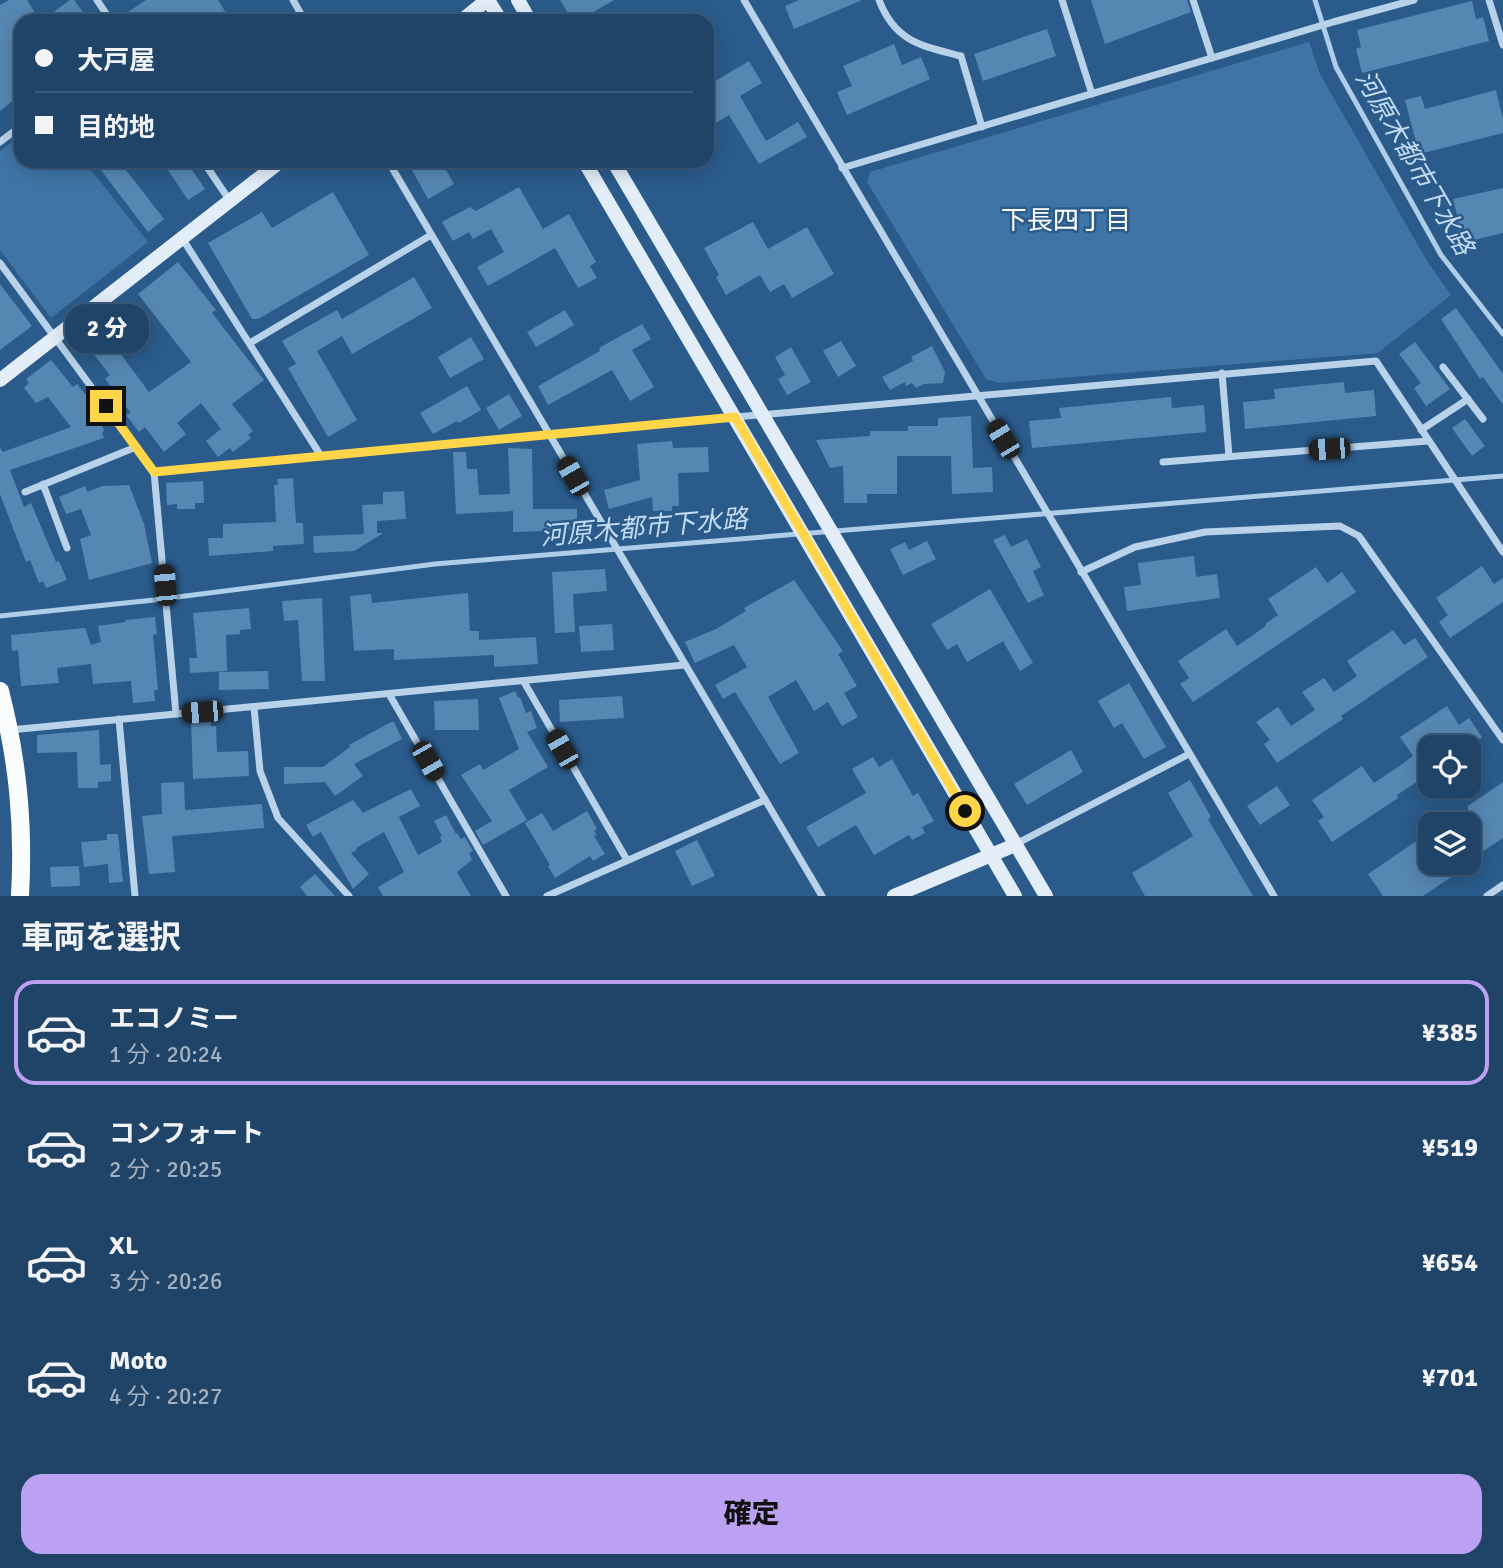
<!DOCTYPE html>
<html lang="ja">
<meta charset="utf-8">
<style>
:root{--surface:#204468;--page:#2d4e71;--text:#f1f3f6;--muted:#a2b0c0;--line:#3d5c7c;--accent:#bca0f2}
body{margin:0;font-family:Signika,"Noto Sans JP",sans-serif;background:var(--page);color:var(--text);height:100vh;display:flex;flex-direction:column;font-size:26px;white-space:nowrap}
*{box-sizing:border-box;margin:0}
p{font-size:23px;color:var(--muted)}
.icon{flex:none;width:38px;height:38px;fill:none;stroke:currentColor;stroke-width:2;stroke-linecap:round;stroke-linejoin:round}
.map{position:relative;height:896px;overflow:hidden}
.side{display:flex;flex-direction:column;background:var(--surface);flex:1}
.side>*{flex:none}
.guide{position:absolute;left:14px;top:14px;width:700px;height:154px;border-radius:21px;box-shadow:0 4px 18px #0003,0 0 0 2px var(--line);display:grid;align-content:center;height:154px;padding:0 21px;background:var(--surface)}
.tools{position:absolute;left:1418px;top:735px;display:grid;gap:14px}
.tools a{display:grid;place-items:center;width:63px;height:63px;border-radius:14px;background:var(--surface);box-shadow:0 4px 18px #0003,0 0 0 2px var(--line);font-size:35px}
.end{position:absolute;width:32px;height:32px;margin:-16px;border:9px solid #ffd54a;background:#111;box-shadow:0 0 0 4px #111}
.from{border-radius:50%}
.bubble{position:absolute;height:49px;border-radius:21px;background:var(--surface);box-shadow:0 4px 18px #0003,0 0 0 2px var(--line);font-size:23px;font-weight:800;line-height:49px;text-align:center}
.car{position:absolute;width:21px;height:42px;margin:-21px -10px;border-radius:9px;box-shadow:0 0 5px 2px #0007;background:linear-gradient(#222 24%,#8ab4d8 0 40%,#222 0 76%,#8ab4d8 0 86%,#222 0)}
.guide b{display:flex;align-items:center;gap:24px;height:66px;font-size:26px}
.guide b+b{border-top:2px solid var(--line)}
.guide i{width:18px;height:18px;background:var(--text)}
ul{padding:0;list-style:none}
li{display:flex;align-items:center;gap:21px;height:105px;margin:0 14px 10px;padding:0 7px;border:4px solid transparent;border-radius:21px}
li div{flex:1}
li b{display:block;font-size:26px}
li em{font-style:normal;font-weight:800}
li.on{border-color:var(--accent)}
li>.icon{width:63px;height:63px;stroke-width:1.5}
h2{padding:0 21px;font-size:32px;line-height:84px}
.action{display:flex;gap:14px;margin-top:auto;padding:14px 21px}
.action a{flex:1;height:80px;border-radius:21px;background:var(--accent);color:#111;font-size:28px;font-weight:800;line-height:80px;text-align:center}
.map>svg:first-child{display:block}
.green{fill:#3f75a6}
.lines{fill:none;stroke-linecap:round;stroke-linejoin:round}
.stream{stroke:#adcde9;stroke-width:5}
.building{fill:#5687b2}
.street{stroke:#b8d2e9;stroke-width:7}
.secondary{stroke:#e2edf8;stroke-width:14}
.primary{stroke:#fafcfe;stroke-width:18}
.route{stroke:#ffd54a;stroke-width:9}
.labels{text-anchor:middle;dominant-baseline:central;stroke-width:5;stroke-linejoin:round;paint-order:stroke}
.water-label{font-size:26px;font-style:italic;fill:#c4dbf0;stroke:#2a5b8a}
.neighbourhood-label{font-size:26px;fill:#fff;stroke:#2a5b8a}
</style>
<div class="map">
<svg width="1503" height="896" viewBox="0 0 1503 896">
<rect width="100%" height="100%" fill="#2a5b8a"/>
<g class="green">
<polygon points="1309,42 1320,74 1427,261 1451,295 1378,353 998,383 986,379 867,182 870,172"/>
<polygon points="21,135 21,161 84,161 148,242 51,318 0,250 0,151"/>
</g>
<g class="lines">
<g class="stream">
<polyline points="1315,0 1336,67 1441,255 1503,334"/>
<polyline points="0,616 154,600 435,564 1503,476"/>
</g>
</g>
<g class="building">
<polygon points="9,0 27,0 40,21 21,21 21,94 0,111 0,5"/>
<polygon points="70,0 74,0 83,12 70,21 41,21"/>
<polygon points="146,0 218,0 231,21 134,21 128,12"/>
<polygon points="560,0 614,0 578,21 573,21"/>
<polygon points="799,0 862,0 794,29 785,6"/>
<polygon points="1091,0 1187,0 1191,12 1105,44"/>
<polygon points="1472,1 1476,19 1483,17 1489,41 1362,73 1356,49 1361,47 1357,30"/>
<polygon points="1047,29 1056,56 983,81 974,54"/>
<polygon points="894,44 902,65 921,57 930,79 847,115 837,92 852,86 843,66"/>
<polygon points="749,61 762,83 740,96 766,141 798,122 807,137 759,164 729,115 707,128 707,86"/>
<polygon points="1496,90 1503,119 1503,133 1419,154 1405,100 1421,96 1425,109"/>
<polygon points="94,161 119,161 164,219 148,232"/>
<polygon points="162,161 186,161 205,189 188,200"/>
<polygon points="407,161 441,161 454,184 428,199"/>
<polygon points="519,187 543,229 569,214 596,262 590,266 597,278 578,288 555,248 488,286 477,267 504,252 491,229 473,239 469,232 453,241 442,222 470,207 476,211"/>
<polygon points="1503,188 1503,233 1461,243 1455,220 1458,219 1453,199"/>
<polygon points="333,192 369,255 258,319 252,319 208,243 262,212 272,228"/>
<polygon points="753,222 768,249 807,227 834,274 792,298 784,284 770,292 760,275 726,295 716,277 719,275 704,248"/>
<polygon points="178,262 216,310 212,313 264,380 232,404 253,431 248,435 251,438 233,452 230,448 218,457 206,441 221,429 201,403 177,423 186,434 164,452 145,427 139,432 126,415 131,413 105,379 110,375 92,352 89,354 80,344 98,330 102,335 105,333 149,392 191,362 138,294"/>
<polygon points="414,277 432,308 352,354 342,336 317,351 357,420 328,437 288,368 296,364 282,341 337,310 342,319"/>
<polygon points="0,284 32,326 0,350"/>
<polygon points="1456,308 1503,374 1503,405 1483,377 1480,379 1441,319"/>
<polygon points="565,310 574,325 536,347 527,332"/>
<polygon points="642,324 651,339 632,350 654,387 630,401 612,370 548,405 538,386 600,351 599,348"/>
<polygon points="471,337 484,359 450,378 438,357"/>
<polygon points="841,341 856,366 838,377 823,351"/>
<polygon points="1415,342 1450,389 1426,406 1414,388 1421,383 1399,354"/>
<polygon points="932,346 945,372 943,383 924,384 916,388 912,383 906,386 905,382 890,390 882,377 913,361 911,357"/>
<polygon points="791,347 811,382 787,395 778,379 785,375 775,357"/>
<polygon points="51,360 73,387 77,384 85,394 88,392 90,395 104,431 102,432 104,438 10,470 24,507 31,503 56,562 59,561 67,580 46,588 43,581 39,583 30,560 26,562 0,494 0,448 3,452 71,427 48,397 36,403 24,388 29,383 26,379"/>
<polygon points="1344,382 1345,393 1374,390 1376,416 1245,429 1243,402 1275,399 1274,389"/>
<polygon points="467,386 481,410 459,423 457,421 433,434 420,413"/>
<polygon points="509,394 522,416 499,430 486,408"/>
<polygon points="1171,397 1172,408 1204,405 1206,432 1032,448 1029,421 1061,418 1059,408"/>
<polygon points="971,416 973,468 992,467 993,492 952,494 951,456 897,456 897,494 867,494 867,503 844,503 843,466 830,468 816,440 870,436 870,431 908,431 908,426 938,426 938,418"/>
<polygon points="1465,419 1485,446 1472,456 1452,428"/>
<polygon points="672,441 673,448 708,447 709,472 678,473 679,506 672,506 672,511 653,511 652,497 609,509 604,490 640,480 637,444"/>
<polygon points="508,448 532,449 533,509 577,509 577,530 513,532 513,511 456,514 453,452 466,452 467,469 477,469 479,495 510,494"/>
<polygon points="293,478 296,523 303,523 304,544 273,546 273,551 209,556 208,538 223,538 223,524 276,522 274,485 278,485 277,479"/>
<polygon points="203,481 204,503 195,503 195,509 177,509 177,504 167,505 166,483"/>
<polygon points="129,485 144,524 152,563 89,580 80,539 91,535 81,509 66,514 59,497 85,486 87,492 102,486"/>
<polygon points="404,491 406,519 377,521 377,533 383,533 354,551 314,553 313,536 364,534 362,505 383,504 383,492"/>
<polygon points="1005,535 1011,547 1027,539 1041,567 1033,571 1044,595 1028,603 993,540"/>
<polygon points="927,541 936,559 903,575 890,549 905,542 909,550"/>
<polygon points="1194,556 1196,577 1217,574 1220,598 1127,611 1124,587 1141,585 1138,563"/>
<polygon points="1482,566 1494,584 1503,578 1503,602 1450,638 1439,622 1448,615 1436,598"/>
<polygon points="1316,567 1327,583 1342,572 1356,592 1193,702 1180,684 1189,678 1178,661 1226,629 1237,646 1266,626 1265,624 1278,615 1268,599"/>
<polygon points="605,569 607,591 573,594 575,632 555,633 552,572"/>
<polygon points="794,580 843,651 838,654 857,686 844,693 858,717 842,726 828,702 814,711 796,680 768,697 799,753 780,764 735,692 723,699 715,685 747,667 734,645 695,663 685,642 716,629 746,611 744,608"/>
<polygon points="990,589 1033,663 1020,671 1003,641 967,662 957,644 947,650 931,624"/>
<polygon points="468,593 470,631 479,631 479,640 536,637 538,664 494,667 494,655 394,660 394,649 354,651 350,596 371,594 372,603"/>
<polygon points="322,598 325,681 302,681 298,620 284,621 282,601"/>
<polygon points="249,608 251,629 240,630 240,634 226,635 227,671 190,673 189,658 197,658 193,613"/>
<polygon points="155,617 157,634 153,635 158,690 154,690 155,701 133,703 131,681 93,684 91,664 57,668 59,683 21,686 18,650 12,651 11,635 85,628 91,645 101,642 98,626 126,622 125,620"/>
<polygon points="612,624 614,650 581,652 579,626"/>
<polygon points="1393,630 1404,645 1415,638 1428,657 1341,716 1343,719 1277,763 1264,744 1270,740 1256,722 1278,707 1291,726 1315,710 1302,692 1324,678 1334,692 1357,676 1347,661"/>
<polygon points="268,671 269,689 219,690 219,672"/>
<polygon points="1129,683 1166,747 1144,759 1122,723 1114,728 1098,701"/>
<polygon points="515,691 518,698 520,697 526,713 531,711 537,728 527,732 548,767 509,790 527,820 483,845 475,831 492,821 461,775 480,764 483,770 519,749 499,698"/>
<polygon points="622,696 624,718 560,722 559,700"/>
<polygon points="478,699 479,730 435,730 434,701"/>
<polygon points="1447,706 1459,725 1469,718 1482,737 1468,747 1430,747 1430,773 1397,795 1398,798 1332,842 1318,821 1324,817 1312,800 1362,766 1374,783 1404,763 1413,756 1400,737"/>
<polygon points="191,720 211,720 211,726 216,726 217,752 248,751 249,776 193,779"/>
<polygon points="391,722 394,722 402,739 354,764 363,776 335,796 325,782 284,784 284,767 323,767 350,747 349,745"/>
<polygon points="99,730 100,765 111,764 111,781 98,782 98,788 78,788 77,752 37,753 37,735"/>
<polygon points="1071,750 1083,772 1027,805 1014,784"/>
<polygon points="873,757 879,767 892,759 913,796 918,793 934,821 922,827 925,833 912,840 909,835 874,855 856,825 818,847 806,827 866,793 852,769"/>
<polygon points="1190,780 1211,817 1208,819 1253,896 1145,896 1132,873 1193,836 1168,793"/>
<polygon points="184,782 185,810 262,804 264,828 172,836 175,872 149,874 142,816 162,814 161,783"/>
<polygon points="1503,782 1503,838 1468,861 1468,806"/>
<polygon points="1277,786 1290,805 1260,825 1247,806"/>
<polygon points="411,789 420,806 399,817 418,855 442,842 440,837 442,836 434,821 446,815 456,834 457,833 461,839 465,837 473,851 469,853 472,860 457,872 471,896 383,896 378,887 404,872 384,832 356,848 357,850 351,853 369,874 353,889 321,832 313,837 306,825 353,800 363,813"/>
<polygon points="587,811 597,829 594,831 597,835 594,836 605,854 593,861 590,856 555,878 548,866 550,865 525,823 542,813 553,831"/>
<polygon points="107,834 118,834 123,882 109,883 108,864 84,867 81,842 107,840"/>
<polygon points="697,840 715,876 692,886 675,851"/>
<polygon points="1415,842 1429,863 1445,863 1454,875 1423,896 1383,896 1368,874"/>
<polygon points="79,866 80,886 51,887 50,867"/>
<polygon points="315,874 335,896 307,896 300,887"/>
</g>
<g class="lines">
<g class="street">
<polyline points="97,0 111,21"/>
<polyline points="293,0 305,21"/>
<polyline points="744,0 1274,896"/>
<path d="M879,0C895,42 922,46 961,56L982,127"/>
<polyline points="1062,0 1092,94"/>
<polyline points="1193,0 1212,58"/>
<polyline points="1489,0 1503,45"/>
<polyline points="0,142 21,126"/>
<polyline points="203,161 230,201"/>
<polyline points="388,161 822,896"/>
<polyline points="842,168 1333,22 1414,0"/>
<polyline points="182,238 321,456"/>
<polyline points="0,263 154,472 176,714"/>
<polyline points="250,343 431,235"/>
<polyline points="1443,367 1483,419"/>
<polyline points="1222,373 1229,456"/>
<polyline points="1421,430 1468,399"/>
<polyline points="1163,462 1428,441"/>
<polyline points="154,472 735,417 1376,361 1503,552"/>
<polyline points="43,484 67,548"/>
<polyline points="25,492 136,447"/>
<polyline points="1081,572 1135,547 1205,532 1340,526 1359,536 1503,740"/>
<polyline points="524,682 627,860"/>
<polyline points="389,694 506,896"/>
<polyline points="254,707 260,771 278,818 349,896"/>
<polyline points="119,719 135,896"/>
<polyline points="10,730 684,665"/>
<polyline points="1016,844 1189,754"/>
<polyline points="547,896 765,800"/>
<polyline points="1487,896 1503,885"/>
</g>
<g class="secondary">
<polyline points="488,0 501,21"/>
<polyline points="518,0 530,21"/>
<polyline points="461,21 487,0"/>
<polyline points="584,161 1015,896"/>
<polyline points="613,161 1046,896"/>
<polyline points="0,380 281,161"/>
<polyline points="894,896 1015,845"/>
</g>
<path class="primary" d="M0,691C18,761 24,825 20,896"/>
</g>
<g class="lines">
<polyline class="route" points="106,406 154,472 735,417 965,811"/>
</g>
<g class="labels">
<g class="water-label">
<text transform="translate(1414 163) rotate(60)">河原木都市下水路</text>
<text transform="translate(644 528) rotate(-5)">河原木都市下水路</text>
</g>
<g class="neighbourhood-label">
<text x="1066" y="221">下長四丁目</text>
</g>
</g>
</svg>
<div class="tools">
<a><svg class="icon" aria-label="locate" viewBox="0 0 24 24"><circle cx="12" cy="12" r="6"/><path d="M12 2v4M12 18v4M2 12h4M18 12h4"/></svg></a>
<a><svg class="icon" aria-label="layers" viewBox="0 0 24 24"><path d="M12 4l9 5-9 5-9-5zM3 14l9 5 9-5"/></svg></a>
</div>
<i class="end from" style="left:965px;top:811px"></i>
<i class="end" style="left:106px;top:406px"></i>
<div class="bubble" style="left:65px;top:304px;width:84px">2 分</div>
<i class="car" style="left:1003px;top:439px;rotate:329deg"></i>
<i class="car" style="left:1329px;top:449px;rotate:266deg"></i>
<i class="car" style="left:573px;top:476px;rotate:330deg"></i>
<i class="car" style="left:165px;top:585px;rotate:355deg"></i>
<i class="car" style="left:202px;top:712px;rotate:265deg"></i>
<i class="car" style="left:562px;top:749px;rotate:330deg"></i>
<i class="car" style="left:428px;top:761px;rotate:150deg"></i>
<div class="guide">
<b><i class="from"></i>大戸屋</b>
<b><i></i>目的地</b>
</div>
</div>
<section class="side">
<h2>車両を選択</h2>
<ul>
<li class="on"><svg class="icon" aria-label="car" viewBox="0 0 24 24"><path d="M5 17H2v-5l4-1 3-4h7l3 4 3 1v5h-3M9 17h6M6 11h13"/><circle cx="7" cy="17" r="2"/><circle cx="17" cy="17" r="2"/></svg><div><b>エコノミー</b><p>1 分 · 20:24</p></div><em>¥385</em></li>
<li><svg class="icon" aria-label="car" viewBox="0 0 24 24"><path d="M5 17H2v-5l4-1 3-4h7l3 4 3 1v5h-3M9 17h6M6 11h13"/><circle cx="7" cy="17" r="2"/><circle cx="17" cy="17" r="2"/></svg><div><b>コンフォート</b><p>2 分 · 20:25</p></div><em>¥519</em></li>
<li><svg class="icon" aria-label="car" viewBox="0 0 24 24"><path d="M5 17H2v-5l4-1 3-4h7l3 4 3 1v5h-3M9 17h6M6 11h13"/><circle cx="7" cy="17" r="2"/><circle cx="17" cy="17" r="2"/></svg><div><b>XL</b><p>3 分 · 20:26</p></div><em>¥654</em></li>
<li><svg class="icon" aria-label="car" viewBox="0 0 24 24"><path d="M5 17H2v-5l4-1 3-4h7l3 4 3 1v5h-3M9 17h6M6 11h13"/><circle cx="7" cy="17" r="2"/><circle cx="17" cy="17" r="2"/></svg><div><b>Moto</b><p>4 分 · 20:27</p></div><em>¥701</em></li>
</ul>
<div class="action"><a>確定</a></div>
</section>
